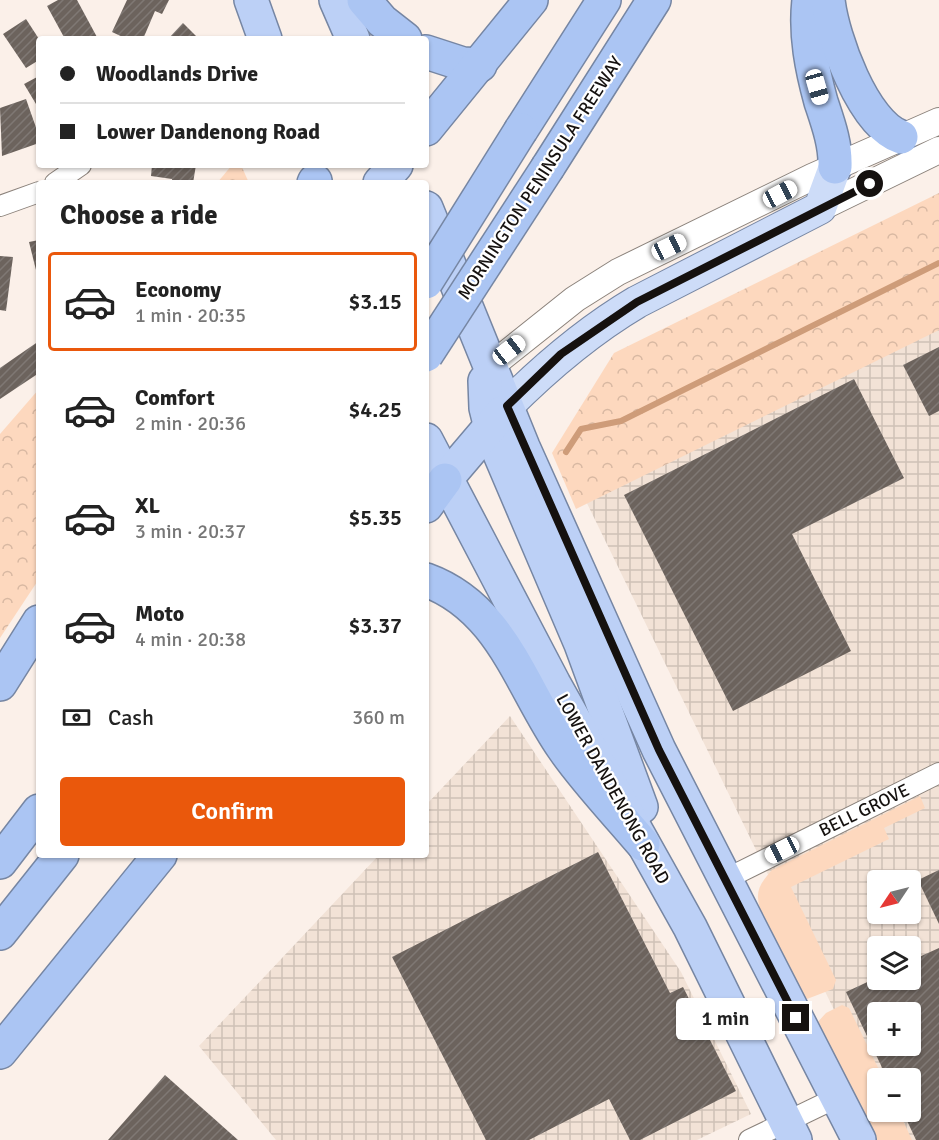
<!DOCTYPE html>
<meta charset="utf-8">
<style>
:root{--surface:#fff;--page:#f6f6f6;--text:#222;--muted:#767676;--line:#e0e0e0;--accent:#ea580c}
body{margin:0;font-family:Signika,sans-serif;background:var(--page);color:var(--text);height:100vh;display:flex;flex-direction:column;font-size:22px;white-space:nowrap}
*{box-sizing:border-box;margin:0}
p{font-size:20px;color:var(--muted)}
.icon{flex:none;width:33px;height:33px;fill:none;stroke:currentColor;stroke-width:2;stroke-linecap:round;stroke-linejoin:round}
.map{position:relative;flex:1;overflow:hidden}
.drawer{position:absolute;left:36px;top:180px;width:393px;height:678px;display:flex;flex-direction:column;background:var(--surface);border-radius:6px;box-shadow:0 2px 4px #0004}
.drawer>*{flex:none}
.guide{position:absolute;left:36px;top:36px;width:393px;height:132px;border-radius:6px;box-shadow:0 2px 4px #0004;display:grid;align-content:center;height:132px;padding:0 24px;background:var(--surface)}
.needle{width:39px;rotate:235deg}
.buttons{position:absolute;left:867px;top:870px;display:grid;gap:12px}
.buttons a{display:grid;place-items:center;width:54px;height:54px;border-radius:6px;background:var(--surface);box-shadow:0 2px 4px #0004;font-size:30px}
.end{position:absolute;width:27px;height:27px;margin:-14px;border:8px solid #15110f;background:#fff;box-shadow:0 0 0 3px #fff}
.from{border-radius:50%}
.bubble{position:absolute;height:42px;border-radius:6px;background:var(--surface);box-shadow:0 2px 4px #0004;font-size:20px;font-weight:600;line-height:42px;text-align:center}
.car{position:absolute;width:18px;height:36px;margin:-18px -9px;border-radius:8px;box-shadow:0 0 4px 2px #0007;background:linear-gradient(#fff 24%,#345 0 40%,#fff 0 76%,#345 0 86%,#fff 0)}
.guide b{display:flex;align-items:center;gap:21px;height:57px;font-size:22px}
.guide b+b{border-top:2px solid var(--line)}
.guide i{width:15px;height:15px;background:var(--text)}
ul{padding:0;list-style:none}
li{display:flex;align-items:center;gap:18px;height:99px;margin:0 12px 9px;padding:0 12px;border:3px solid transparent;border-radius:6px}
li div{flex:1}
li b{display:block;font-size:22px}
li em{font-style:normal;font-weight:600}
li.on{border-color:var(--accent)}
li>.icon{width:54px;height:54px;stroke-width:1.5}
h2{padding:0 24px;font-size:27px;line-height:72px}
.pay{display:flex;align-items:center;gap:15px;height:66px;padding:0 24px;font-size:22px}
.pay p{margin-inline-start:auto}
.button{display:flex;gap:12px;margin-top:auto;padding:12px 24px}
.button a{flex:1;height:69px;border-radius:6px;background:var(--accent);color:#fff;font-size:24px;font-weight:600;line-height:69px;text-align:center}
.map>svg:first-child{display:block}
.industrial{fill:url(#industrial-grid);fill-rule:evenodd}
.green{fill:#fdd8be}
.park{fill:url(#park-crowns)}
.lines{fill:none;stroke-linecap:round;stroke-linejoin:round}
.stream{stroke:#ce9c79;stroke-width:6}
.building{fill:url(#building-hatch);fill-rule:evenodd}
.minor-casing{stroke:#8b827b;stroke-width:22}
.tertiary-casing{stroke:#8b827b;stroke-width:28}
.primary-casing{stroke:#7686a3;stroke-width:34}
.trunk-casing{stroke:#7686a3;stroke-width:36}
.motorway-casing{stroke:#7686a3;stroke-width:36}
.minor{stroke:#fff;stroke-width:20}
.tertiary{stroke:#fff;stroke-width:26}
.primary{stroke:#cddcf8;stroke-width:32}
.trunk{stroke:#bcd0f6;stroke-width:33}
.motorway{stroke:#abc5f3;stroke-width:33}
.motorway-bridge-casing{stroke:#7686a3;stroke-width:36;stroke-linecap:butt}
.motorway-bridge{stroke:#abc5f3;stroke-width:33}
.route{stroke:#15110f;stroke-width:8}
.labels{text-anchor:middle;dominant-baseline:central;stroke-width:4.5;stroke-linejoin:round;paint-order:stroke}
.street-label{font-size:18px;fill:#15110f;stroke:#fff}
</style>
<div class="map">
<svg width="939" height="1140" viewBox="0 0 939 1140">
<defs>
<pattern id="industrial-grid" width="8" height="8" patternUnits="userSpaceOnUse" patternTransform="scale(1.5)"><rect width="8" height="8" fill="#f2e2d6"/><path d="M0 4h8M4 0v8" fill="none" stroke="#cfc1b6"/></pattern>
<pattern id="park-crowns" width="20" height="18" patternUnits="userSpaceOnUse" patternTransform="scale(1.5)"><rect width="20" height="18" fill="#fdd8be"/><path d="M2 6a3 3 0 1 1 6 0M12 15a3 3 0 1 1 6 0" fill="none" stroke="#d8b8a2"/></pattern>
<pattern id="building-hatch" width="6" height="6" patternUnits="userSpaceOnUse" patternTransform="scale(1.5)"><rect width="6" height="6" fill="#6c635d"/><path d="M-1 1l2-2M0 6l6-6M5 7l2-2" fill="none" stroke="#7f7874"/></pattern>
</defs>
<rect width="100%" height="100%" fill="#fbf0e9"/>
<g class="industrial">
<path d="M939,317V1140H898L884,1112H910V1078H878L877,1098L581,491ZM878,880H910V914H878ZM878,946H910V980H878ZM878,1012H910V1046H878Z"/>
<polygon points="510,716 681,972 751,1114 697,1140 276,1140 199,1046 379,855 426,855 426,805"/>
</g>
<g class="green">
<path d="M920,796L925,808L884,828L889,839L791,887L836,980L833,989L807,999L802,995C789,969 760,927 758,898C757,887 765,878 772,870Z"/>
<polygon points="842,1005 849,1008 883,1078 878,1078 878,1112 899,1112 912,1140 872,1140 816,1024 826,1013"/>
</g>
<g class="park">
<polygon points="232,165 241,165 249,183 217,183"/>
<polygon points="939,193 939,330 576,509 552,453 614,353"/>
<polygon points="39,389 39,579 0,638 0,434"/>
</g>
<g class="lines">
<polyline class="stream" points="566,452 581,429 621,421 939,263"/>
</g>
<g class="building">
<polygon points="58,0 77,0 98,39 65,39 47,6"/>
<polygon points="127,0 169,0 162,14 155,11 143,39 127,39 112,32"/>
<polygon points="26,19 39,39 39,60 26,68 3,34"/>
<polygon points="183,23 199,39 168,39"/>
<polygon points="39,76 39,109 24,84"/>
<polygon points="26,99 39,136 39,143 2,156 0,108"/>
<polygon points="152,165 196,165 193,183 172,183 172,179 151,176"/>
<polygon points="39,240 39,278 38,278 29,242"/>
<polygon points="0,256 13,257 6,311 0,310"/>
<polygon points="39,341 39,373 0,399 0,368"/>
<polygon points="939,347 939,411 929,416 903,365"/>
<polygon points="854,379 904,478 792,534 851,651 733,711 624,495"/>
<polygon points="598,852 670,993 683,987 736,1091 640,1140 630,1140 609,1099 529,1140 486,1140 392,957"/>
<polygon points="939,870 939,924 918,880"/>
<path d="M939,948V1140H916L903,1112H910V1078H887L846,992L878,977V980H910V961ZM878,1012H910V1046H878Z"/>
<polygon points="165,1075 238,1140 108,1140"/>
</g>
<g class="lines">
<g class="minor-casing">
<g id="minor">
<polyline points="55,183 81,165"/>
<polyline points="0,206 39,192"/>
<polyline points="724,880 939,773"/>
<polyline points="749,1140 838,1097"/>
</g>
</g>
<g class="tertiary-casing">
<g id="tertiary">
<polyline points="820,208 939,150"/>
<polyline points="491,366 575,299 618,272 812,177 939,121"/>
</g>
</g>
<g class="primary-casing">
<path id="primary" d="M507,406C547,366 588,331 637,302L820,208L835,167"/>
</g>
<g class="trunk-casing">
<g id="trunk">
<polyline points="251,0 265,39"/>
<polyline points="336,0 353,39"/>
<polyline points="380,183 396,165"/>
<polyline points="426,208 523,447 659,750 859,1140"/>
<polyline points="485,381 486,408 494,440 581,644 641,807"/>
<polyline points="426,440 554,684 690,927 795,1140"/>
<polyline points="445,480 502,413"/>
</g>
</g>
<g class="motorway-casing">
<g id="motorway">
<polyline points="364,0 382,21 405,39"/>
<path d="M809,0C805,35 812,69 821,102C828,123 836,145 835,167"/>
<path d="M828,0C832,37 863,124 901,137"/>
<polyline points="426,52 463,64 480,65"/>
<polyline points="426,129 531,0"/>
<polyline points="521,130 604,0"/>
<polyline points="548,167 654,0"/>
<polyline points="314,183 315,181"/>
<polyline points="426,506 445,480"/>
<path d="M426,580C503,608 521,688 564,749C587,782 617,813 643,844"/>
<polyline points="0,684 39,622"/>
<polyline points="0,862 39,811"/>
<polyline points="0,933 62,855"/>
<polyline points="0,1052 160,855"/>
</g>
</g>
<use href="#minor" class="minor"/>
<use href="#tertiary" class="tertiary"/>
<use href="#primary" class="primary"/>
<use href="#trunk" class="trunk"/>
<use href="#motorway" class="motorway"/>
<g class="motorway-bridge-casing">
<g id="motorway-bridge">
<polyline points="426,282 521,130"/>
<polyline points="426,355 548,167"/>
</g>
</g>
<use href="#motorway-bridge" class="motorway-bridge"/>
</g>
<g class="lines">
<polyline class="route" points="796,1018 659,750 507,406 561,354 637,302 870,184"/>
</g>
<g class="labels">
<g class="street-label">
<text transform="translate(540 178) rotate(-57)">MORNINGTON PENINSULA FREEWAY</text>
<text transform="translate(613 789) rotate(61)">LOWER DANDENONG ROAD</text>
<text transform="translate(864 810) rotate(-26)">BELL GROVE</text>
</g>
</g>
</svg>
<div class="buttons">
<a><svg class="needle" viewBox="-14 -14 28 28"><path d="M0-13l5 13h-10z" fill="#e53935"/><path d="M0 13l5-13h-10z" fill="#767676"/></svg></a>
<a><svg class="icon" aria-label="layers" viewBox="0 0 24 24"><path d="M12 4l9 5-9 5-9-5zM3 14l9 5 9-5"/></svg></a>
<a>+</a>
<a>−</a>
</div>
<i class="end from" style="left:870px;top:184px"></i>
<i class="end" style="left:796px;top:1018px"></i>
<div class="bubble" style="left:676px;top:998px;width:99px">1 min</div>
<i class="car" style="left:817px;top:87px;rotate:164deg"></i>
<i class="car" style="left:780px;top:194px;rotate:62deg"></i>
<i class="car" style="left:669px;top:247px;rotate:65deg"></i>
<i class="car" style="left:509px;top:350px;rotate:52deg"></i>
<i class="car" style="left:782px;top:850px;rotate:243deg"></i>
<div class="guide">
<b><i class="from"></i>Woodlands Drive</b>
<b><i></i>Lower Dandenong Road</b>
</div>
<section class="drawer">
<h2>Choose a ride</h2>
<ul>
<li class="on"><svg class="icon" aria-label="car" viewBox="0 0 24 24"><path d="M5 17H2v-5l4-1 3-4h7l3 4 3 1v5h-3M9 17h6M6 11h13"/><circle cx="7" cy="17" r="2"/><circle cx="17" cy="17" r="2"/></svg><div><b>Economy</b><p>1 min · 20:35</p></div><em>$3.15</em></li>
<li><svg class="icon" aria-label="car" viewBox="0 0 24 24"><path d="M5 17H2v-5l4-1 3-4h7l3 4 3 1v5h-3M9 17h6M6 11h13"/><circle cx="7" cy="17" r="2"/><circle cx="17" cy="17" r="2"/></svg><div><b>Comfort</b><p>2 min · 20:36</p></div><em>$4.25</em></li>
<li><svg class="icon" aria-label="car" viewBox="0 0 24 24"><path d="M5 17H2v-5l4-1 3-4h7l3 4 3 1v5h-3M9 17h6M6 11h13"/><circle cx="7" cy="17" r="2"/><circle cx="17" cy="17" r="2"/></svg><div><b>XL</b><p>3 min · 20:37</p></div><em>$5.35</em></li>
<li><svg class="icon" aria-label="car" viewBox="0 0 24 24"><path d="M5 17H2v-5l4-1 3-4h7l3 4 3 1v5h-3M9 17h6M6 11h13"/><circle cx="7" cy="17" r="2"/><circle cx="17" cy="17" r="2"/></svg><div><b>Moto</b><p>4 min · 20:38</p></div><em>$3.37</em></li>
</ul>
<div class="pay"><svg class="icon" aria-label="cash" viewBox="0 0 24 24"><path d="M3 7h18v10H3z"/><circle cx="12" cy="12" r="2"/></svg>Cash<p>360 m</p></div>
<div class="button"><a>Confirm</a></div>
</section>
</div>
